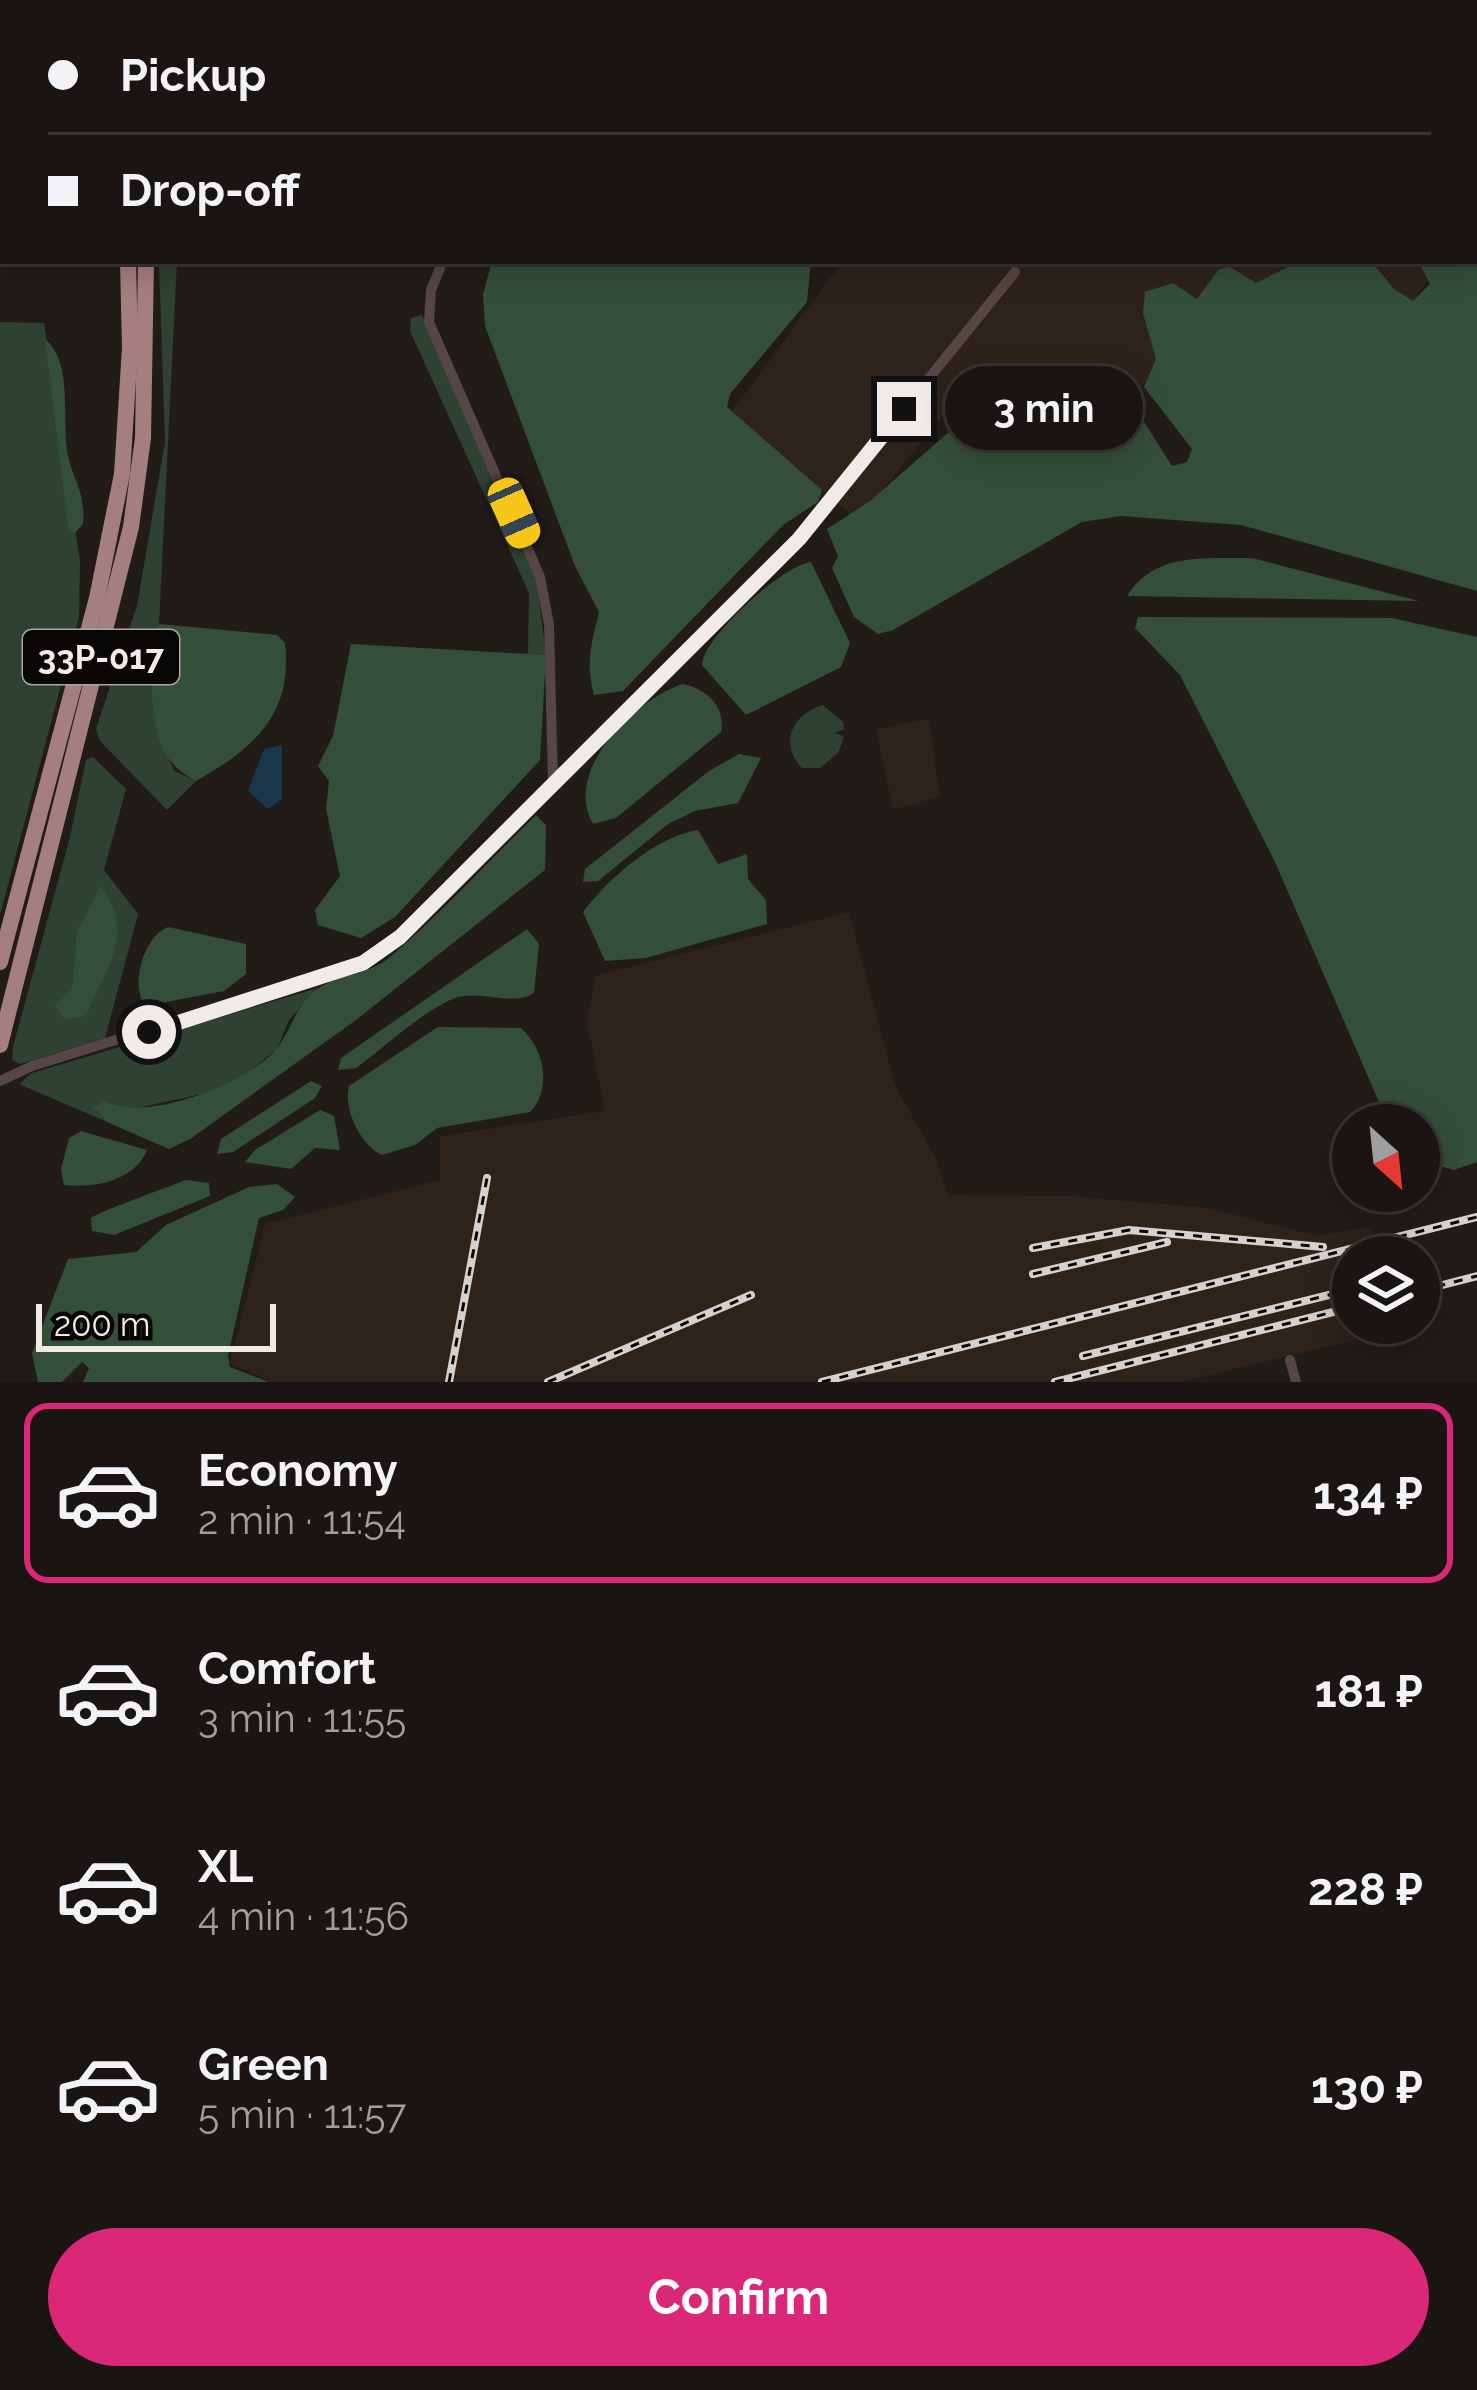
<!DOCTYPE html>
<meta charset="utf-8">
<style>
:root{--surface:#1a1512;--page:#272220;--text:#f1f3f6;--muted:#9f9f9f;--line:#383432;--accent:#db2777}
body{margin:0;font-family:Raleway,sans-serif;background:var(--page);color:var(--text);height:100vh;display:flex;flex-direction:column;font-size:45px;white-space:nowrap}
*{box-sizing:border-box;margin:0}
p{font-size:39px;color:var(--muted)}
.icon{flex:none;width:66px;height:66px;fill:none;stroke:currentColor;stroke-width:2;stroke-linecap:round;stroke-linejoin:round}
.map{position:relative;height:1382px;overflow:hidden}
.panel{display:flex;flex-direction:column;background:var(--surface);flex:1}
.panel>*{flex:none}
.banner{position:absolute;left:0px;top:0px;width:1479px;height:264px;box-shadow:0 6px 30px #0003,0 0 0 3px var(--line);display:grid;align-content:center;height:264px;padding:0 48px;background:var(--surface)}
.needle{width:78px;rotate:153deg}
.tools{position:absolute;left:1332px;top:1104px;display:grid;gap:24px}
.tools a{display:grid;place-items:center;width:108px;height:108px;border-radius:50%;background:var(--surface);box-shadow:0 6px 30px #0003,0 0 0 3px var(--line);font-size:60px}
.scale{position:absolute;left:36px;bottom:30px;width:240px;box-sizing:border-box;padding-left:12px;border:6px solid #f0ebe8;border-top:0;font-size:33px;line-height:42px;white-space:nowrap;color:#f0ebe8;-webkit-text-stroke:9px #090706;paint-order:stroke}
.end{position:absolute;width:54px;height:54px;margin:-27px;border:15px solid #f0ebe8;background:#111;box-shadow:0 0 0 6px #111}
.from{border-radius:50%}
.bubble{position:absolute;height:84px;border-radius:42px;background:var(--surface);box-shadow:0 6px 30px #0003,0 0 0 3px var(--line);font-size:39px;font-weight:700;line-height:84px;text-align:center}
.car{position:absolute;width:36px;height:72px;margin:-36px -18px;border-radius:15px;box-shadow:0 0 9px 3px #0007;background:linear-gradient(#f5c518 24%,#345 0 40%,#f5c518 0 76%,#345 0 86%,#f5c518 0)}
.banner b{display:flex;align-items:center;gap:42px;height:114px;font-size:45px}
.banner b+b{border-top:3px solid var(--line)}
.banner i{width:30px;height:30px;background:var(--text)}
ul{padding:21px 0 0;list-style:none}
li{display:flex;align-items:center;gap:36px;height:180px;margin:0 24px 18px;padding:0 24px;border:6px solid transparent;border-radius:24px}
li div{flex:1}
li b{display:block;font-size:45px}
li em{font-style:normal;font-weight:700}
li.current{border-color:var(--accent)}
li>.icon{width:108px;height:108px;stroke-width:1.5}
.action{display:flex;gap:24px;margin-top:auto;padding:24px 48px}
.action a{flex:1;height:138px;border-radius:72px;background:var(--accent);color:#fff;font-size:48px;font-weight:700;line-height:138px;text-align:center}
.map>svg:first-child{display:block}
.built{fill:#2e231b}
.green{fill:#2f4133}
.forest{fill:#334e39}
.water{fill:#1b374b}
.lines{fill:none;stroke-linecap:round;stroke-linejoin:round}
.minor{stroke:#564646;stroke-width:10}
.highway{stroke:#a57e7f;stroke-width:16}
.rail-casing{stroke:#d6d1ce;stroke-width:8}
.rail{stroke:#090706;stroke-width:3;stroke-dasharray:9;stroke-linecap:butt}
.route{stroke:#f0ebe8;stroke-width:15}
.labels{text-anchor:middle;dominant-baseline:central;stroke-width:12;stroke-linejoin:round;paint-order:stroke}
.shield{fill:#090706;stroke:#aba7a4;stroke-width:3}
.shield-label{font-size:33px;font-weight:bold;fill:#f0ebe8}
</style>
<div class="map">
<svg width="1477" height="1382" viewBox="0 0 1477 1382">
<rect width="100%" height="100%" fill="#221c18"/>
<g class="built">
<polygon points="843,261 1444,261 1317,422 1162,361 1115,422 1077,392 1023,451 958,396 858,520 730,414"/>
<polygon points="929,719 940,796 893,810 876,729"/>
<polygon points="849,912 895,1085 936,1159 947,1195 1069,1196 1208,1208 1317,1236 1372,1227 1377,1257 1353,1257 1353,1323 1374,1327 1354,1340 1179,1382 272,1382 230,1363 265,1224 440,1180 440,1136 605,1111 587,1022 595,976"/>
</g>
<g class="green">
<polygon points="159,261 177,261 159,624 153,633 154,720 174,771 196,781 167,810 100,741 96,729 137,606 165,442"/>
<polygon points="422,315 528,557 537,584 546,655 528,654 529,593 410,331 411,318"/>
<polygon points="0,322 44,323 80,561 79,617 0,915"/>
<path d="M823,705L843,722L844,729L835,733L844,737L838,753L820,768H802C779,744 791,715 823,705Z"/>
<polygon points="93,757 126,789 104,870 138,914 105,1038 20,1064 12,1060 13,1047 70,837 86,760"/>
<polygon points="318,988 289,1020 277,1049 241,1078 216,1091 123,1111 94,1108 107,1122 19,1084 32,1073"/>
</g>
<g class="forest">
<path d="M1356,0H1477V591L1241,525L1121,516L1082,522L893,630L878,634L854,617L832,568L838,556L827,529L870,501L973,411L990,406L1011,425L1023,427L1059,391L1077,392C1100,416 1106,423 1139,414L1172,466L1187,462L1192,449L1144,387L1156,359L1143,313L1145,292L1173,283L1197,299L1219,269L1230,267L1256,283L1300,261H1371L1394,289L1413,301L1430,284L1418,261H1476V3Z"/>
<path d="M492,261H811L807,302L730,394L727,407L822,490L818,502L783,525L623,691L594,695C585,662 592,642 599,612L575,566L485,326L483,294Z"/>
<path d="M45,339C73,362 62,417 67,450C71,478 86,490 83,524L74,534L68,527Z"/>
<path d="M1252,558L1419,601L1127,596C1155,551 1206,559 1252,558Z"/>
<path d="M811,562L850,643L841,667L746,715L702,665C702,638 783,565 811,562Z"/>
<polygon points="1138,617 1392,618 1477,637 1477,1162 1454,1170 1419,1160 1419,1125 1389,1125 1275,862 1180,675 1135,628"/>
<path d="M159,624L277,635L285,643C293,715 254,748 196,781C141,755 153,685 153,632Z"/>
<polygon points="351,644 546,655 540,760 395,917 361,938 318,925 315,910 340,876 326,809 329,781 318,766 333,736"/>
<path d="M683,684C706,689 726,706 721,732L616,818L593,824C562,771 635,699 683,684Z"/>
<polygon points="739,754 761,758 738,803 695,811 668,824 598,881 583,882 585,869 709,771"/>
<path d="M536,815L546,825L545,870L356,1020L190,1139L169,1149L107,1122L93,1107L105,1101C146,1123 242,1085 274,1052C290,1034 294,1008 315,991C335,974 368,976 390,957C441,914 487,862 536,815Z"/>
<path d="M698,830L718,864L747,854L748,879L766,900L767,924L646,958L605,961L583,912C609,878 655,837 698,830Z"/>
<path d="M100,887C138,932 105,968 87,1015L66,1020L55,1006L72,989L77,932Z"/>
<path d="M168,927L246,944V974L224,991L145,1006C130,985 143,937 168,927Z"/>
<path d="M527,929L539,944L534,993C511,1008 477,987 450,1000C417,1016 386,1046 356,1068L338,1070L341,1058Z"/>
<path d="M438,1027L521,1028C545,1049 552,1090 530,1112L437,1128L415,1145L382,1155C361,1146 343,1109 349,1086Z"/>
<polygon points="311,1081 322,1086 315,1098 233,1152 217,1154 221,1139"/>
<polygon points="320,1110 334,1116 340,1150 315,1148 291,1169 245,1162 255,1150"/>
<path d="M81,1131L147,1150C134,1182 93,1188 64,1185L61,1169L69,1138Z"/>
<path d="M186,1180L209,1183L210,1196L114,1235L92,1231L91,1218C98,1212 171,1186 186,1180Z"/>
<polygon points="277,1184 295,1197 283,1210 259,1218 228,1356 230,1367 269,1382 83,1382 89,1368 82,1362 62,1382 38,1382 32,1353 68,1259 136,1252 166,1225 249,1187"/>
</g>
<polygon class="water" points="282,745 282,799 268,809 248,791 264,749"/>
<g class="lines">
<g class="minor">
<polyline points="643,3 646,0"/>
<polyline points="443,261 431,290 429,322 540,577 549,624 553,783"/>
<polyline points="0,1081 32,1066 363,963 401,937 799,539 1015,272"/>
<polyline points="1290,1360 1296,1382"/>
</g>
<g class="highway">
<polyline points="87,0 88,3"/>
<polyline points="104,0 105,3"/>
<polyline points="0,962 97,598 122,474 130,348 128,261"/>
<polyline points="0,1045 131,527 143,438 146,261"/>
</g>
<g class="rail-casing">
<g id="rail">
<polyline points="1033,1248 1129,1230 1323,1247"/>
<polyline points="1033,1274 1167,1242"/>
<polyline points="1419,1291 1477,1276"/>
<polyline points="1083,1356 1353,1289"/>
<polyline points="449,1382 487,1178"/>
<polyline points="548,1382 751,1295"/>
<polyline points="822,1382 1477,1217"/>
<polyline points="1055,1382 1353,1307"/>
</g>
</g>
<use href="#rail" class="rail"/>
</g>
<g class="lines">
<polyline class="route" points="149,1032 363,963 400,937 799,539 904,409"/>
</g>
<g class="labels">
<rect class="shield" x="23" y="630" width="156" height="54" rx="9"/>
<g class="shield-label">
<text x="101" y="657">33Р-017</text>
</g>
</g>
</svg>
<div class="tools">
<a><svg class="needle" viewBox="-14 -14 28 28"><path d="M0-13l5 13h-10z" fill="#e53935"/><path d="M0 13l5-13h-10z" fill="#9f9f9f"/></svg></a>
<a><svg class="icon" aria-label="layers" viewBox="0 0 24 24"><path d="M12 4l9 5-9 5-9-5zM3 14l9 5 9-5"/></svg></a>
</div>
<div class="scale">200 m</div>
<i class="end from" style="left:149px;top:1032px"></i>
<i class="end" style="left:904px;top:409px"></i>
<div class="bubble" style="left:945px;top:366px;width:198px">3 min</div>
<i class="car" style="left:514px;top:513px;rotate:156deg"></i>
<div class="banner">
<b><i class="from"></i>Pickup</b>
<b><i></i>Drop-off</b>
</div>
</div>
<section class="panel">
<ul>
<li class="current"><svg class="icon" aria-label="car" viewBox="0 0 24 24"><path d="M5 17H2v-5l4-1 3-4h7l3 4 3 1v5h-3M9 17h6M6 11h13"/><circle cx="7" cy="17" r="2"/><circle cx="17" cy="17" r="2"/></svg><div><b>Economy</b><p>2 min · 11:54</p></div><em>134 ₽</em></li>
<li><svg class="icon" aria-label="car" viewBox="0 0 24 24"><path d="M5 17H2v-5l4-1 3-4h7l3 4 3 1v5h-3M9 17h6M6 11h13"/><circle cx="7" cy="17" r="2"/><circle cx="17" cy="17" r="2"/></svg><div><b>Comfort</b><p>3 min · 11:55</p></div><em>181 ₽</em></li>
<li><svg class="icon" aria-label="car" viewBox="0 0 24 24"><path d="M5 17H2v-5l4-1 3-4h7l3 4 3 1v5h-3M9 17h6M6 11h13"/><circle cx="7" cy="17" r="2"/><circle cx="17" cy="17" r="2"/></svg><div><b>XL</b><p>4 min · 11:56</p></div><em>228 ₽</em></li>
<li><svg class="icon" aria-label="car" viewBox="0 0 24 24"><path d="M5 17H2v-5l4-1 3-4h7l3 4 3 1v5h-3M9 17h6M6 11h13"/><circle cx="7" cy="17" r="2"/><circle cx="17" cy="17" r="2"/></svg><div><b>Green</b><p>5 min · 11:57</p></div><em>130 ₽</em></li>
</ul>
<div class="action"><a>Confirm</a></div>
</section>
